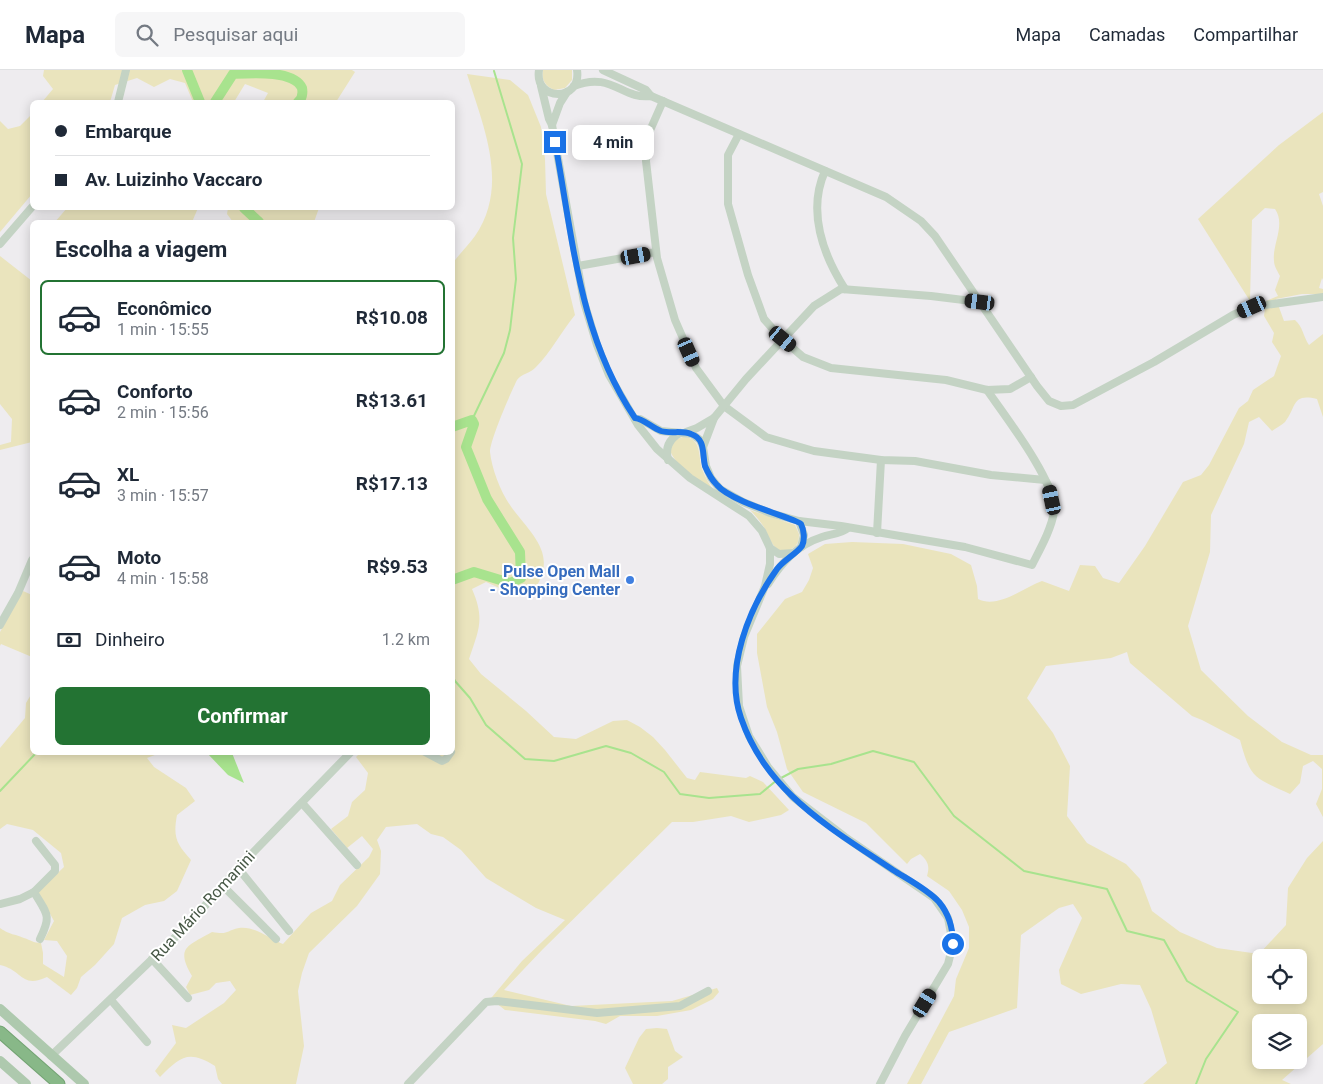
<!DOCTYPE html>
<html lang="pt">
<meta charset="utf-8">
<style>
:root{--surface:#fff;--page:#f6f6f7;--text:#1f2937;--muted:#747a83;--line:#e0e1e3;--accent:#237333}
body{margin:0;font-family:Roboto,sans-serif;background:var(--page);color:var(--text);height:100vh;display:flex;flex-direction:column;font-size:19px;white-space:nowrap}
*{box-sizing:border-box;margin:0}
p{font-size:16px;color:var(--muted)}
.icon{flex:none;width:28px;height:28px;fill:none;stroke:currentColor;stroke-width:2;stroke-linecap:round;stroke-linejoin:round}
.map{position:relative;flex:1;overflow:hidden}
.drawer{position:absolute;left:30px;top:150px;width:425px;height:535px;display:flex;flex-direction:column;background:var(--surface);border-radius:8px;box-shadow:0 2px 12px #0003}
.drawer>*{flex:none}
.hud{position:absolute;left:30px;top:30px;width:425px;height:110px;border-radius:8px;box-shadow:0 2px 12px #0003;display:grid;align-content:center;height:110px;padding:0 25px;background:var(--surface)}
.buttons{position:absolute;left:1252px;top:879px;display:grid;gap:10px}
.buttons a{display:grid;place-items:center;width:55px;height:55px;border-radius:8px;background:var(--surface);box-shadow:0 2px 12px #0003;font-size:25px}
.end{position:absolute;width:22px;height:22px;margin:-11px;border:6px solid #1a73e8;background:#fff;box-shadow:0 0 0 2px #fff}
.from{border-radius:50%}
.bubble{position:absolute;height:35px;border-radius:8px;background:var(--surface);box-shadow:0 2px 12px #0003;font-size:16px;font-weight:700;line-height:35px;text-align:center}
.car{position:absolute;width:15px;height:30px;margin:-15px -8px;border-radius:6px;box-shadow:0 0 4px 1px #0007;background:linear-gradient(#222 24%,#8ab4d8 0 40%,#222 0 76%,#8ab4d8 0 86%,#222 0)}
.hud b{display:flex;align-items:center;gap:18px;height:48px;font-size:19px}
.hud b+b{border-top:1px solid var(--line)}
.hud i{width:12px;height:12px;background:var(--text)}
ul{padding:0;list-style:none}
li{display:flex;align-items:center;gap:15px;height:75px;margin:0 10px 8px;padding:0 15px;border:2px solid transparent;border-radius:8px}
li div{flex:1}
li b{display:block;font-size:19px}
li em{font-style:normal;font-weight:700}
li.active{border-color:var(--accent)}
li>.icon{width:45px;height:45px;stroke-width:1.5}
h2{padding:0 25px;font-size:22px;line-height:60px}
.pay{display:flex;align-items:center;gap:12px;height:55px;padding:0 25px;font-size:19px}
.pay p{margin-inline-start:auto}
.action{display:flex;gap:10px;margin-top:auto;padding:10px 25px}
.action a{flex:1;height:58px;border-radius:8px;background:var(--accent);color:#fff;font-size:20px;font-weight:700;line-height:58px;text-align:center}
header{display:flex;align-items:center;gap:30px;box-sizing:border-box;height:70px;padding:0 25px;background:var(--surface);border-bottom:1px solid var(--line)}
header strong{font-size:24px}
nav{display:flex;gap:28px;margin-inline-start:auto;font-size:18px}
.search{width:350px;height:45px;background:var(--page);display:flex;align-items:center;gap:12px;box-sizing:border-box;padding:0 18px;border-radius:8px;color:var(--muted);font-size:19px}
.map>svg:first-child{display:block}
.green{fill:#eae4bd;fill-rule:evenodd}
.water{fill:#a8e38e}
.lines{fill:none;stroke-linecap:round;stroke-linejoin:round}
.stream{stroke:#a8e38e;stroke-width:2}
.river{stroke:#a8e38e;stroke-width:10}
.highway-casing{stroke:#73a373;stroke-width:13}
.minor{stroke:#c4d3c4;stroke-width:8}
.major{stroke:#aec9ae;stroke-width:10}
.highway{stroke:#88b888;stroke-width:11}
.route{stroke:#1a73e8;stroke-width:6}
.shop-dot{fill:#3f7fe0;stroke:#fff;stroke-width:2}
.labels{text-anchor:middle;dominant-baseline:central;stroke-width:4;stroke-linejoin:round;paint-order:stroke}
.shop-label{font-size:16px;font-weight:bold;fill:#366cbe;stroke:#fff;text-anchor:end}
.street-label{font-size:16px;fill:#475846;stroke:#fff}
</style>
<header>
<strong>Mapa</strong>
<div class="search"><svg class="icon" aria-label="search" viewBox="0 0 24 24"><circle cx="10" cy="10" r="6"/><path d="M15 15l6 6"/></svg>Pesquisar aqui</div>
<nav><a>Mapa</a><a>Camadas</a><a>Compartilhar</a></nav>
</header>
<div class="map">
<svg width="1323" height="1014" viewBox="0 0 1323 1014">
<rect width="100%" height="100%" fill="#eeecef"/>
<g class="green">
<polygon points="44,0 352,0 355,2 336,32 263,32 268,23 245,14 234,32 193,32 185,13 170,9 154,17 137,8 115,15 110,32 42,32 53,19 43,6"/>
<path d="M543,0H572V10L565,18L554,20C545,16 541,9 543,0Z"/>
<path d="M467,4L510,10L528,25L541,57L545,89L546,124L575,245C561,262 551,282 536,297C531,303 521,304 517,310C511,322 490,370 490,382C492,400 501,423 512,438C534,467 560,487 531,524L517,526L486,512L472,519C485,549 479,559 469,589L481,604L526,641L554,667L576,669L613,651L627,650L640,657L653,667L665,680L687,708L695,710L700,702L746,708L750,706L763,712L789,740L781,745L749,752L731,746L693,752H672L543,879L504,920L571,936L672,931L717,918L719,922L713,929L691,940L657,946H620L606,954L595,951L505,940L496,933H487L522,891L565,850L536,838L486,808L461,780L443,767L431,764L417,754L386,757L377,770L381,781L380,804L357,836L309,883L302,903L298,921L304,976L296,1014H222L218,1009L215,996C188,979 180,987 160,1007L155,1001L176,973L172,955L186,958L224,933L236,920L230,911L216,913L209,920L190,925L186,917L192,906C175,877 188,876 212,862C229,865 225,861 239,858C256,856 269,869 283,874L311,843L332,831L340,815L369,787L373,779L362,766L347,778L331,759L348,746L352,732L365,720L368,703L356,687L360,683L452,682L453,193C459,184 468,176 475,166C510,115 483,56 467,4Z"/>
<path d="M1323,42V122L1319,124L1323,136V210L1322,208L1319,218L1323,219V224H1302L1276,229L1284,251L1295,250C1303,257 1303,266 1309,275L1323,264V347L1317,329C1291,323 1297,337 1285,352C1282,355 1276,358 1272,361L1259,347L1249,352L1244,374L1211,445L1210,482L1188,556L1201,600L1248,646L1282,672L1311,685H1323V747L1316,734L1322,719V699L1313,691L1303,696L1300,713L1290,724C1254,707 1251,710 1240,670L1202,650L1192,646L1130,593L1127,582L1111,588L1046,596L1027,628L1053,663L1070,696L1067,746L1087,773L1126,794L1140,809L1152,841L1180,862L1217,878L1259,884L1286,855L1288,818L1307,788L1323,771V974L1282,1010L1291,1014H1143L1167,993L1151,939L1140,915L1121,914L1081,924L1061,914L1059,900L1082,848L1073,834L1059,838L1021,865L1017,938L949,962L921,1014H907L954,926L956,909L969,878V857L962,840L949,821L927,806C930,796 928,791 920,784L911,789L907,794L866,753L803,722L787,699L777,662L767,637L757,583V564L785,529L802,522L809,510L813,498L808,484L825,474L852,472L903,474L951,484L971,495L977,516L978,529C998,539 1023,518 1042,511L1069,521L1080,495L1095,496L1103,508L1119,513L1145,476L1183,412L1201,405L1209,395L1239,338L1248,331L1253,320L1274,306L1281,286L1272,272L1274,263L1264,246L1266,231L1278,226L1275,220L1280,206C1278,202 1274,196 1274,191C1272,174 1286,155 1275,139L1265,138L1252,150L1250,231L1198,149L1279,75ZM1261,888H1299V925H1261ZM1261,952H1299V990H1261Z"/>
<polygon points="32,44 32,124 0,162 0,51 8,59 20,56"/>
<polygon points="67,138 198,138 192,152 55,152"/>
<polygon points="228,138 319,138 314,152 233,152 227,144"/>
<polygon points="0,186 32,211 32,372 0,380 0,375 11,372 12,349 0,334"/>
<path d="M683,367C702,368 698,385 702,399C705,407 709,414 714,421C703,413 645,378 683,367Z"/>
<path d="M750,440L795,455L799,464C799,470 798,475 793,478C776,489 770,469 765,459C761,452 755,445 750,440Z"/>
<polygon points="23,521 32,525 32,587 1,574 0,576 0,562"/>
<path d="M32,623V682L160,683L147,688L154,697L186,718L195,731L177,745C173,767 176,773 191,790L177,821L164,831L145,835L122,848L114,874L95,895L81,907L77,918L71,925L47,907C21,919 23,900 0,895V858C12,866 13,863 24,868C31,870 33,873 41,873L43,883V894L64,907L67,886L57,871L44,870L54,851L38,822L64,797L61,783L33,760L7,754L0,759V678L25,648L26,633Z"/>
<polygon points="657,958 667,959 675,981 683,987 668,997 668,1009 662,1014 633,1014 625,998 639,968 646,959"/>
</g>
<polygon class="water" points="207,683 232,683 244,713 228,705"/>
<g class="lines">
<g class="stream">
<polyline points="472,350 504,283 510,260 516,209 513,168 522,94 494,1"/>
<polyline points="452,553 452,557"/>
<polyline points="452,605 455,611 470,628 486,655 525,689 554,691 606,676 631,683 664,702 680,724 709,728 760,724 777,710"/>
<polyline points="781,708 798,699 831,694 873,681 914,692 954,746 1024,801 1107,819 1127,861 1164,870 1187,911 1238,942 1206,989 1196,1014"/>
<polyline points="0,721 37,682"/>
</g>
<g class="river">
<polyline points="187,0 200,32"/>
<path d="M215,32L233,4C252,3 294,0 302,18C303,23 302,29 298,32"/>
<polyline points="244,138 259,152"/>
<polyline points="452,357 472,350 474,354 466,377 487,429 520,482 521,508 510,513 474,502 452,510"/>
</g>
<g class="highway-casing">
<polyline id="highway" points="0,962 59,1014"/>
</g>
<g class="minor">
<path d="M539,0C534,32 582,32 577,0"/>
<polyline points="603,0 646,20 651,26"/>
<polyline points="541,16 549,49 552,55 584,232 597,275 609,305 638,355 657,379 690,408 749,446 762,461 770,478 770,494 765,516 744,567 737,596 739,636 749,666 768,697 793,727 845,767 934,828 948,848 953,874 948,894 905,966 880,1014"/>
<path d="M574,16C612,1 622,30 651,26L886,127L921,151L935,166L1037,316L1049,331L1061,336L1073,335L1154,292L1233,245L1251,237L1323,227"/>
<polyline points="663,31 648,65 646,91 657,188 675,250 696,298 724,336 766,367 814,381 881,390 915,391 991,405 1045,410 1050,419"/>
<polyline points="118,32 126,0"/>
<polyline points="552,55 560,33 567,22"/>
<polyline points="739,64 728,85 728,134 748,205 764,249 779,266 803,287 831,298 946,310 987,320 1010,319 1031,307"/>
<path d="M825,101C807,141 823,185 845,219"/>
<polyline points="0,174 32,137"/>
<polyline points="578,196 656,182"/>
<path d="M714,348L703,377L706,396L711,408L720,419L743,432L770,443L799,451L841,456L965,477L1032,495C1040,479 1051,460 1054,442C1059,416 1003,343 987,320"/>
<polyline points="635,349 640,349 661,361 692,364 700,370 703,377"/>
<polyline points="686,362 697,358 714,348 746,309 814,236 841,219 931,226 980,232"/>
<path d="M668,390C665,378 669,369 680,363"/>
<polyline points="799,451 804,465 801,477"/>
<polyline points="877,463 881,390"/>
<polyline points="770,478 779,484 793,483"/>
<path d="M768,514C782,492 797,475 822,467C831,464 841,464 848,458"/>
<polyline points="0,555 18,523 32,490"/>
<polyline points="425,682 442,691 446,689 451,682"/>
<polyline points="302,733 357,795"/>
<polyline points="238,798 289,861"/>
<polyline points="222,815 276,869"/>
<path d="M34,822C47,844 52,845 40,869"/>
<polyline points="0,834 20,829 34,822 55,801 55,795 36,771"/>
<polyline points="152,889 188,928"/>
<polyline points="111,930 147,972"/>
<polyline points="51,986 189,854 238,798 351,682"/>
<polyline points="408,1014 486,932 497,931 597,943 680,936 708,921"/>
</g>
<g class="major">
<polyline points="0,939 84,1014"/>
<polyline points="0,991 26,1014"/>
</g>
<use href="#highway" class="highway"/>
</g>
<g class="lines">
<path class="route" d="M555,72C573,169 579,265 635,348C644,349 652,358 661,361C671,364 682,360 691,364C706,369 702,384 705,396C708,403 712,410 717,415C732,433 798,449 801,454C804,460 805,470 802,476C796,484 784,490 777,499C749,538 724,599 741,648C751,677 770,705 792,726C822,755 859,777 893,800C907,809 927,819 939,832C949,844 953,859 953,874"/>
</g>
<circle class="shop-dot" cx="630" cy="510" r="5"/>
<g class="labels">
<g class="shop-label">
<text x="620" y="501">Pulse Open Mall<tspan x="620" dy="18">- Shopping Center</tspan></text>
</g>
<g class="street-label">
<text transform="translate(203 836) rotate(-47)">Rua Mário Romanini</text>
</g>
</g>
</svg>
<div class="buttons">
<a><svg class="icon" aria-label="locate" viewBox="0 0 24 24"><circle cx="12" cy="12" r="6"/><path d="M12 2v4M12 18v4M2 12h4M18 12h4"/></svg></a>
<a><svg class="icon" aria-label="layers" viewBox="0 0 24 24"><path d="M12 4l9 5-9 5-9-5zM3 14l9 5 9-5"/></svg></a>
</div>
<i class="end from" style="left:953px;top:874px"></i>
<i class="end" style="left:555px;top:72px"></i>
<div class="bubble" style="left:572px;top:55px;width:82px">4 min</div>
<i class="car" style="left:636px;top:186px;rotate:80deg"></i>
<i class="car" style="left:980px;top:232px;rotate:277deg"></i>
<i class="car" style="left:1252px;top:237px;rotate:246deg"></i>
<i class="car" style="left:783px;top:269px;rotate:130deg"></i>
<i class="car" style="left:689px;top:282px;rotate:156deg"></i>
<i class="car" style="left:1052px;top:430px;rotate:348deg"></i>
<i class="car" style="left:925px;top:933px;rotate:31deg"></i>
<div class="hud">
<b><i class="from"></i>Embarque</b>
<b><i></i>Av. Luizinho Vaccaro</b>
</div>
<section class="drawer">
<h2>Escolha a viagem</h2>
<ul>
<li class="active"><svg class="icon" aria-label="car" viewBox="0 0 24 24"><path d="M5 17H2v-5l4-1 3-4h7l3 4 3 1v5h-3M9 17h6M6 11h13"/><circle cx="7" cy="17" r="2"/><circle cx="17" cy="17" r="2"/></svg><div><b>Econômico</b><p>1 min · 15:55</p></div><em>R$10.08</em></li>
<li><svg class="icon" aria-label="car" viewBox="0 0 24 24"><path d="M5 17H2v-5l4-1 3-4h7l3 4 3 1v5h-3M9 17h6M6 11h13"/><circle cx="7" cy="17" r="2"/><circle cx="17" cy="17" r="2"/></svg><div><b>Conforto</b><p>2 min · 15:56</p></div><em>R$13.61</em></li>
<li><svg class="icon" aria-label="car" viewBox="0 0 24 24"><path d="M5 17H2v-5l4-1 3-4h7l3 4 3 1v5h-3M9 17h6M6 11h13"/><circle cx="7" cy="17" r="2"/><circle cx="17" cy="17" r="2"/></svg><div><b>XL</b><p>3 min · 15:57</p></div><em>R$17.13</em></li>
<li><svg class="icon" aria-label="car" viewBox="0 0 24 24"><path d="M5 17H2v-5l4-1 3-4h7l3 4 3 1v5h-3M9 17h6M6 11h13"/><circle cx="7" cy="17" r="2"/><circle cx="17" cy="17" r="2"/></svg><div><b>Moto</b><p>4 min · 15:58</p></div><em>R$9.53</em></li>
</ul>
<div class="pay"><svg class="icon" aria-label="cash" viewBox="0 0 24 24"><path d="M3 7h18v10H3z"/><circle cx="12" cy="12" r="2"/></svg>Dinheiro<p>1.2 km</p></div>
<div class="action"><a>Confirmar</a></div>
</section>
</div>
